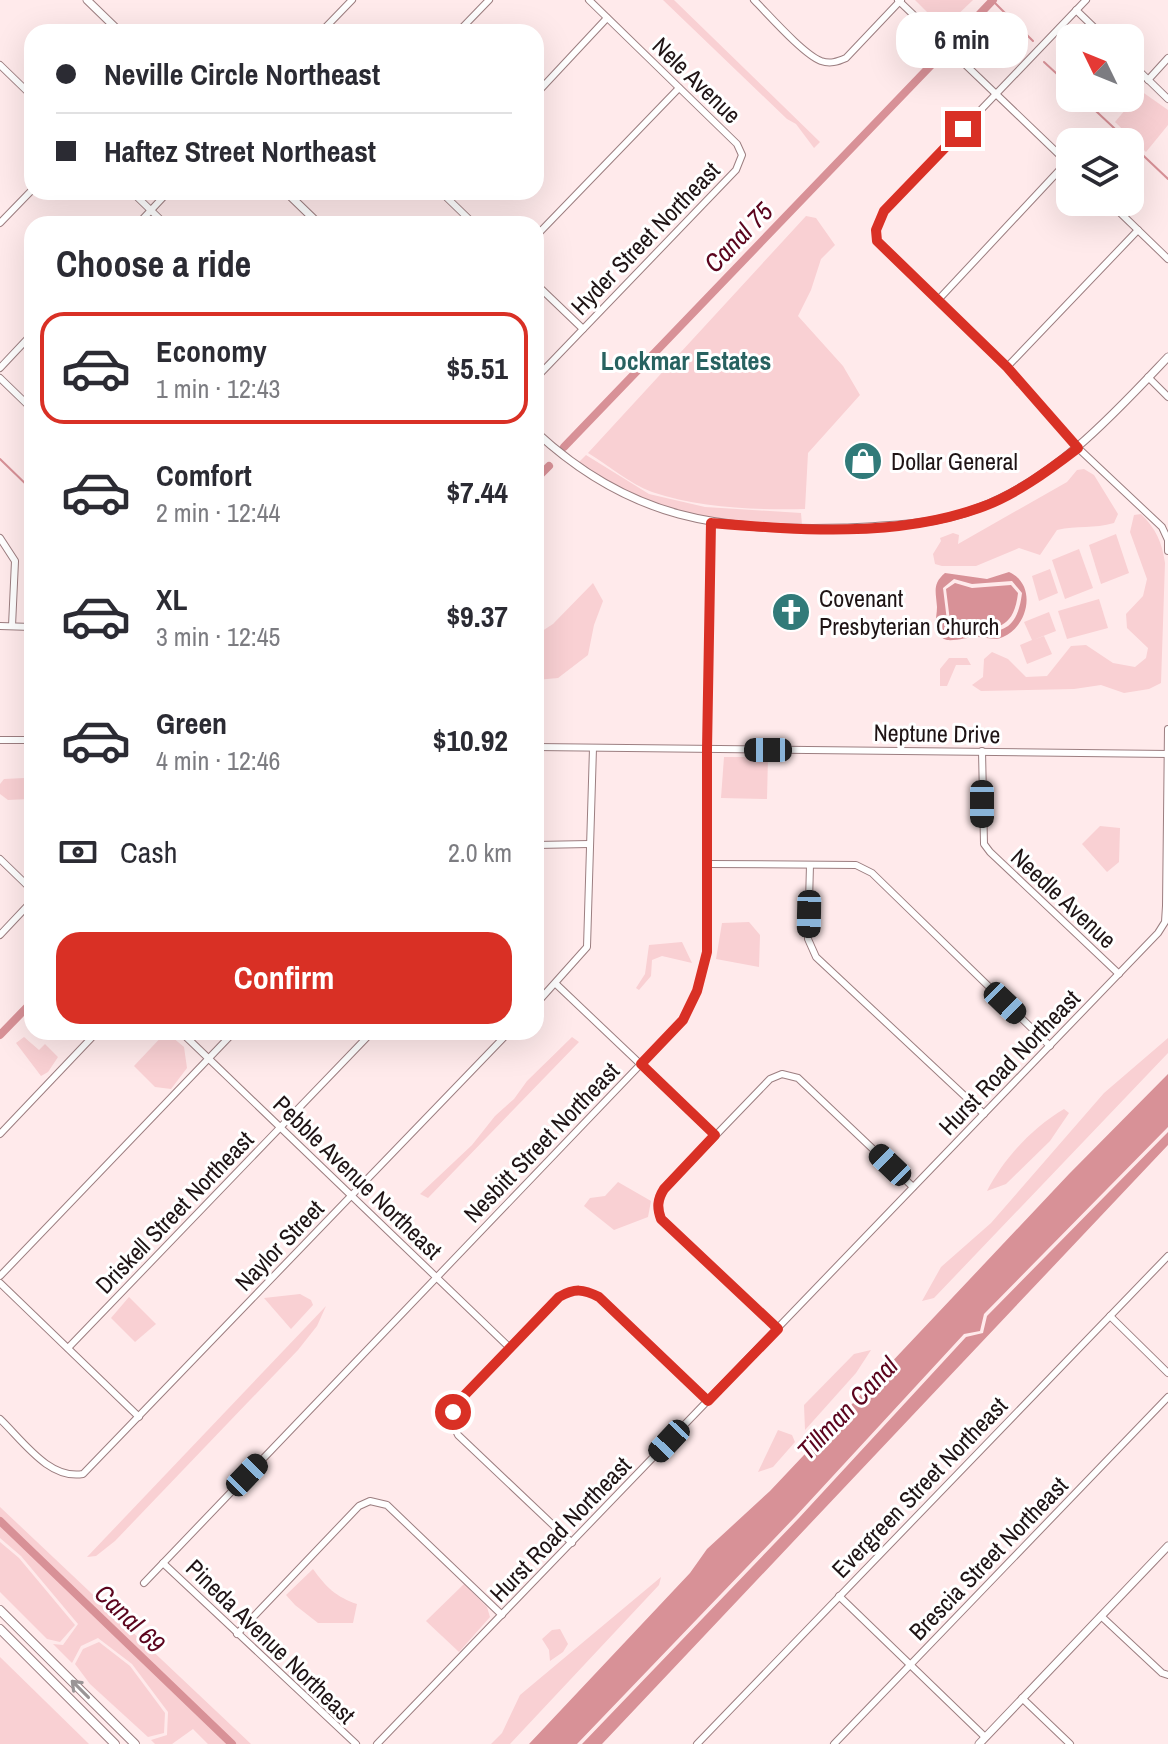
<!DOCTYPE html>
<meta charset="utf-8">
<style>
:root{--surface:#fff;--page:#f2f2f3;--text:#2b2b33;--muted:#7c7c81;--line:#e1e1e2;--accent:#d93025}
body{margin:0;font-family:"Archivo Narrow",sans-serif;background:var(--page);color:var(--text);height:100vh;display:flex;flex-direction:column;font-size:30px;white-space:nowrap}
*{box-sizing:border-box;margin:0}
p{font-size:26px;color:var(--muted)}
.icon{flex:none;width:44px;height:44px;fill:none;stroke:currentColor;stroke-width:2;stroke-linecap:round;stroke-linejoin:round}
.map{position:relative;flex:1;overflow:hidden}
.panel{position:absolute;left:24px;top:216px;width:520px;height:824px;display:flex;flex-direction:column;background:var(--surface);border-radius:24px;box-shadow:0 8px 32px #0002}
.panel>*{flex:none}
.hud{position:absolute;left:24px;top:24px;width:520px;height:176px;border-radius:24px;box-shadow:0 8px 32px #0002;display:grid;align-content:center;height:176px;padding:0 32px;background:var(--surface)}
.needle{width:52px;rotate:313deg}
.tools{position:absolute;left:1056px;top:24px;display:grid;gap:16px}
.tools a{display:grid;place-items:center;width:88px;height:88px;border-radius:16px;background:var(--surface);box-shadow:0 8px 32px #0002;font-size:40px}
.end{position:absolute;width:36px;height:36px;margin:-18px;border:10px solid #d93025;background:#fff;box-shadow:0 0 0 4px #fff}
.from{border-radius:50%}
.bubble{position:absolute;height:56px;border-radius:24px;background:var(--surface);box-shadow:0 8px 32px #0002;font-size:26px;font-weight:700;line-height:56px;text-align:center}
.car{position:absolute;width:24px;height:48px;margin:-24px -12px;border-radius:10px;box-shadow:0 0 6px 2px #0007;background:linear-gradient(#222 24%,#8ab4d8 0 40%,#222 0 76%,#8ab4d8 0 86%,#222 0)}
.hud b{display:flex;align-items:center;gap:28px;height:76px;font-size:30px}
.hud b+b{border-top:2px solid var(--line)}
.hud i{width:20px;height:20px;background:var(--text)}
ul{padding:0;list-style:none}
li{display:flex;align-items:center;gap:24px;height:112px;margin:0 16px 12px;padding:0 16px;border:4px solid transparent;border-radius:24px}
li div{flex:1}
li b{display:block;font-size:30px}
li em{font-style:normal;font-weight:700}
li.active{border-color:var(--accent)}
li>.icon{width:72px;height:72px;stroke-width:1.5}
h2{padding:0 32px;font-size:36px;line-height:96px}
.pay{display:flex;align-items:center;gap:20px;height:88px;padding:0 32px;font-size:30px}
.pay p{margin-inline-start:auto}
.action{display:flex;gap:16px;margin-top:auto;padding:16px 32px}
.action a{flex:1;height:92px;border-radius:24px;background:var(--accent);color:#fff;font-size:32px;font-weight:700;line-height:92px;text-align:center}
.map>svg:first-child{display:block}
.green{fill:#f9d0d3}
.water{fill:#d89197;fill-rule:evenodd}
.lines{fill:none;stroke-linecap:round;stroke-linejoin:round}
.stream{stroke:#d89197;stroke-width:2}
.canal{stroke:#d89197;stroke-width:8}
.minor-casing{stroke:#9c7e80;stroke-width:8}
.tertiary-casing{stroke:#9c7e80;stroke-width:9}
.secondary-casing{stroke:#9c7e80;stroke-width:10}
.minor{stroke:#fff;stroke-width:6}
.tertiary{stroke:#fff;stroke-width:7}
.secondary{stroke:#fff;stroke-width:8}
.oneway{stroke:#9a9596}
.route{stroke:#d93025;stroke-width:10}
.labels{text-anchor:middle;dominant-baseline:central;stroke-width:6;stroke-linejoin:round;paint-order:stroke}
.street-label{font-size:24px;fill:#1f1415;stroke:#fff}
.poi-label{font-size:24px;fill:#1f1415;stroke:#fff;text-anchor:start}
.water-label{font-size:26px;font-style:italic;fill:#5b041d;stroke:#fff}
.neighbourhood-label{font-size:26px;font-weight:bold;fill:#286260;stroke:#fff}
</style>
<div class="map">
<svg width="1168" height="1744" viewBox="0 0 1168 1744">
<rect width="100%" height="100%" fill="#ffeaeb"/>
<g class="green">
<polygon points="663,0 674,0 820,142 814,148 796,124 787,119"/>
<polygon points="915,0 973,0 952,20 935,20"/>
<polygon points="1141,91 1168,110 1168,125 1146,152 1115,122"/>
<path d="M806,216L816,218L835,245L821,259L811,290L798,316L843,366L860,395L808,453L805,509C755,510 699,508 652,492C630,484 608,465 588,453Z"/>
<path d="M586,455L649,494L705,507L801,513L802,525C714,520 653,516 578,463Z"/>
<path d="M1084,469L1094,475L1118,514L1114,523C1094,529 1077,525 1057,530L1040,555L1019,548L976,566H942L935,564L933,554L941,541L940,538L953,533L959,535L958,544L1067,482L1077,470Z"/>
<path d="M1141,514C1156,529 1162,542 1165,563L1161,683L1149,689L1124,693L1101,685L1074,689L981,691L972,685L983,677L984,659L992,652L1008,659L1026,677L1047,676L1071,646L1086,645L1113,663L1135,667L1146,658L1148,648L1127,628L1126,614L1143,596L1147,579L1130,532L1134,515Z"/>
<polygon points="1116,534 1129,573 1101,584 1089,545"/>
<polygon points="1079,549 1093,588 1065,599 1052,560"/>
<polygon points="1050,569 1058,593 1039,601 1032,576"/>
<polygon points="593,583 603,601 594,625 588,655 558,678 536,680 536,635 553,624"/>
<polygon points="1099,599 1108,628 1067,639 1058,611"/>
<polygon points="1049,612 1056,631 1033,640 1044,636 1052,654 1027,664 1020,645 1032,640 1024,622"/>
<polygon points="949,658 967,658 971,665 956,665 947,686 940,686 940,669"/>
<polygon points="724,757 768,757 767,799 721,798"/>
<polygon points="24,778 32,785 29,799 8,800 0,794 0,784 4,779"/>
<polygon points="1100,826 1120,828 1119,862 1107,872 1082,844"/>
<polygon points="749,922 760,935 759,967 716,959 722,923"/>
<polygon points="682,942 692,963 662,956 652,960 651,976 639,990 636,988 645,974 649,945"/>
<polygon points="166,1032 184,1047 187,1068 171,1089 155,1087 134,1066"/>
<polygon points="24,1037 39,1050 45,1044 58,1057 48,1072 41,1076 16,1043"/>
<polygon points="572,1037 579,1042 428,1198 420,1194 472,1145 495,1116 514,1099 527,1081"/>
<polygon points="1168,1038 1168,1053 934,1298 922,1301 941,1267 991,1223 1104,1093"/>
<path d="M1064,1109L1069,1113L1050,1141L1006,1184L987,1191C1004,1158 1032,1128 1064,1109Z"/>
<polygon points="618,1182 651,1201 648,1217 614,1230 584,1206 590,1198 605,1196"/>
<polygon points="300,1294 311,1300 313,1305 291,1329 264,1298"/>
<polygon points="129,1297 156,1324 135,1342 111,1318"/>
<polygon points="326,1306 317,1326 298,1350 115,1541 96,1556 87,1557"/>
<polygon points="871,1350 856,1373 805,1430 804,1405 854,1354"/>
<polygon points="778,1430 792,1435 795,1442 773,1467 758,1472"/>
<polygon points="0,1507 251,1744 208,1744 193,1729 172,1744 155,1744 151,1740 167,1735 168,1712 132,1664 98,1638 81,1646 72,1663 53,1644 63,1645 78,1624 21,1556 0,1538"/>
<polygon points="0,1542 19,1558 75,1625 60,1642 47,1639 0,1592"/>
<path d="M313,1569C326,1587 336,1597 357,1604L353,1623H318L295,1605L286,1595Z"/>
<polygon points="661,1577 659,1585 510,1744 491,1744 502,1733 520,1695"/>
<polygon points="464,1584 487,1607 490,1617 459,1652 426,1621"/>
<polygon points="560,1629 568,1644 563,1652 550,1661 549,1650 542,1639 552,1630"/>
<polygon points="99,1642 130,1666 165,1713 164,1733 148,1737 90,1684 75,1664 83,1649"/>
<polygon points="0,1657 89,1744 0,1744"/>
</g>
<g class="water">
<path d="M1009,572C1037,584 1029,626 1003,637C995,641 987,637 978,637C968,637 956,641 947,640C943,639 939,636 937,632C934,625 937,615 937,607C936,592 932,584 945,573L987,579ZM954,579L972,584L1012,581L1022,593C1016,643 989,630 950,632L948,629L943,588Z"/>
<path d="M955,583L972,588L1011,585L1018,593C1013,638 986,627 951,629L946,589Z"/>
<polygon points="1168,1074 1168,1127 984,1314 980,1331 964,1334 796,1516 577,1744 529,1744 690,1573 707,1549 770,1491 1069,1174"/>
<polygon points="1168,1132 1168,1145 602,1744 582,1744 798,1519 966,1337 983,1333 987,1316"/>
</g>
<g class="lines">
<g class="stream">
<polyline points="993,1 1033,41"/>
<polyline points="1044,62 1070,86"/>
<polyline points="1082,98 1129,142"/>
<polyline points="1130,143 1168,179"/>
<polyline points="0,459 32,490"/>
</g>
<g class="canal">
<polyline points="955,40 993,0"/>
<polyline points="564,447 940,56"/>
<polyline points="536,479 549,466"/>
<polyline points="0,1035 32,1002"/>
<polyline points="0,1521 232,1744"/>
</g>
<g class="minor-casing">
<g id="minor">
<path d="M754,0C769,15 803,54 821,61C830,64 837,62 846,58L901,0"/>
<polyline points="898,0 1070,165"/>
<polyline points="1086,0 884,211 876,230 877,241 1007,367 1078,448 1162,527 1168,540 1168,551"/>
<polyline points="1076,10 1105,38"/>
<polyline points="321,32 352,0"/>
<polyline points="458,32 489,0"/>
<polyline points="1130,62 1168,99"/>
<polyline points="0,65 32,96"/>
<polyline points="1148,80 1168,58"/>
<polyline points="536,94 607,18"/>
<polyline points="132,192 165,224"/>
<polyline points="441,192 474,224"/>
<polyline points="1109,202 1168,259"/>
<polyline points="0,223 32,190"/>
<polyline points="138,224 168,192"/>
<polyline points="536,236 679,88"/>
<polyline points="536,284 583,329"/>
<polyline points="939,299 1067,162"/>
<polyline points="1007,367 1138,230"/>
<polyline points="0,368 32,334"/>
<polyline points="1148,377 1168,397"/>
<polyline points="0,378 32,409"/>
<polyline points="536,378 736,170 742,155 737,144 589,0"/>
<polyline points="0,538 15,561 12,626"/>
<polyline points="0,626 32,627"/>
<polyline points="0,740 32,740"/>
<polyline points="536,747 1168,754"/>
<polyline points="982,751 984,844 990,852 1119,974"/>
<polyline points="536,845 589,844"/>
<polyline points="0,859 32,890"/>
<polyline points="709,864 856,865 872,873 1050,1046"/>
<polyline points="810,865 808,939 816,957 984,1114"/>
<polyline points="0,935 32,901"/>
<polyline points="556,984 715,1135"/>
<polyline points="536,1004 587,947 593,748"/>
<polyline points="181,1032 510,1348"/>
<polyline points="0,1134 97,1032"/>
<polyline points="0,1276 234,1032"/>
<polyline points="0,1283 139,1417"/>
<polyline points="1110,1316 1168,1373"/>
<path d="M778,1329L661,1219C657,1208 657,1200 664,1189L770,1079L782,1074L798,1078L913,1187"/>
<polyline points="68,1348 372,1032"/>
<path d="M0,1419C23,1441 49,1480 83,1474L509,1032"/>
<path d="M572,1543L458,1435C452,1423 451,1416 457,1403L559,1297C575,1288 583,1289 599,1297L708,1401"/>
<polyline points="163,1563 356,1744"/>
<polyline points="144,1583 683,1020 697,991 707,952 707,749 711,523"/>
<polyline points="839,1596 985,1737"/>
<polyline points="1101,1616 1162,1673 1168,1675"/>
<polyline points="237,1634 359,1506 370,1501 387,1505 502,1615"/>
<polyline points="1022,1698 1070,1744"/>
<polyline points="377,1744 1158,933 1165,922 1166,906 1168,729"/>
<polyline points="697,1744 1168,1256"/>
<polyline points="834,1744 1168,1397"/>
</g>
</g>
<g class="tertiary-casing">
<g id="tertiary">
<polyline points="87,0 120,32"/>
<polyline points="286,192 319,224"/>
<path d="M536,432C631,520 720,531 844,528C890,526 937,525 981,507C1057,477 1113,415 1168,357"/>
<polyline points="979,1744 1168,1546"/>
</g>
</g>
<g class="secondary-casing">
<g id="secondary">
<polyline points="0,1610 135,1744"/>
<polyline points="0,1629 115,1744"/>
</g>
</g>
<use href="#minor" class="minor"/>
<use href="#tertiary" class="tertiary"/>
<use href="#secondary" class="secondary"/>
</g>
<defs><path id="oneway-shaft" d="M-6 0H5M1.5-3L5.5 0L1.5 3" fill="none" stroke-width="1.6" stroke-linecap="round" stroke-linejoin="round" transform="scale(2)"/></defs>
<use class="oneway" href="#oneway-shaft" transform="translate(80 1689) rotate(-135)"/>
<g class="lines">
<path class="route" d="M453,1412L457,1403L559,1297C575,1288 583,1289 599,1297L708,1401L778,1329L661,1219C657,1208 657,1200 664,1189L715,1135L641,1064L683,1020L697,991L707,952V749L711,523C799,530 894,538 979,508C1014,496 1048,471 1078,448L1007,367L877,241L876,230L884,211L963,129"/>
</g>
<defs>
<g id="shop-disc" transform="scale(2)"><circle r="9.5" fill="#317a79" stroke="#fff"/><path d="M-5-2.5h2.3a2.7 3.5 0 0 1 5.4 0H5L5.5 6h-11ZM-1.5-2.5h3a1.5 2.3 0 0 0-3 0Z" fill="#fff"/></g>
<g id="church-disc" transform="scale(2)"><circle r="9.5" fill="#317a79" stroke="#fff"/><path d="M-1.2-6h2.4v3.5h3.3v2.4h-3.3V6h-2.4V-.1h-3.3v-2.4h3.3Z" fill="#fff"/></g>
</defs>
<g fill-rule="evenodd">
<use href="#shop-disc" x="863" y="461"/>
<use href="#church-disc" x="791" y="612"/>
</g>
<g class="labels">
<g class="street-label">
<text transform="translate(697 80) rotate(44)">Nele Avenue</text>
<text transform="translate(645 238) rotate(-46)">Hyder Street Northeast</text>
<text transform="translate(937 733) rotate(1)">Neptune Drive</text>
<text transform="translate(1064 898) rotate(43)">Needle Avenue</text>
<text transform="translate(1009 1062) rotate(-46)">Hurst Road Northeast</text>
<text transform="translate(541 1142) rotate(-46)">Nesbitt Street Northeast</text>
<text transform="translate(358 1177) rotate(44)">Pebble Avenue Northeast</text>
<text transform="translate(174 1212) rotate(-46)">Driskell Street Northeast</text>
<text transform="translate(279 1245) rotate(-46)">Naylor Street</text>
<text transform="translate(919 1487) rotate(-46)">Evergreen Street Northeast</text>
<text transform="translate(560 1529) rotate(-46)">Hurst Road Northeast</text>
<text transform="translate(988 1558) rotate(-46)">Brescia Street Northeast</text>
<text transform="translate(271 1641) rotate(44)">Pineda Avenue Northeast</text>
</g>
<g class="poi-label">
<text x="891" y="461">Dollar General</text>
<text x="819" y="598">Covenant<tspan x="819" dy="28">Presbyterian Church</tspan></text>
</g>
<g class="water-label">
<text transform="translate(738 237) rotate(-46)">Canal 75</text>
<text transform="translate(847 1408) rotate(-46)">Tillman Canal</text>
<text transform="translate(130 1618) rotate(44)">Canal 69</text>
</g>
<g class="neighbourhood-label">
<text x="686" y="360">Lockmar Estates</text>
</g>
</g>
</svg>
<div class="tools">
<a><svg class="needle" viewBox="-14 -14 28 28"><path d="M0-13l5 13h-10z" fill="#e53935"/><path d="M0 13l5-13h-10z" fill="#7c7c81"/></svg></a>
<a><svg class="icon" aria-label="layers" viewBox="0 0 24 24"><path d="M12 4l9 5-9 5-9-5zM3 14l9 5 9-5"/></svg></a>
</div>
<i class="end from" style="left:453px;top:1412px"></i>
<i class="end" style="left:963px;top:129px"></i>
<div class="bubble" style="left:896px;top:12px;width:132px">6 min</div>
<i class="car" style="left:768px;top:750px;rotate:270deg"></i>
<i class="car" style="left:982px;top:804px;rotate:180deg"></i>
<i class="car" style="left:809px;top:914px;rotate:181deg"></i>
<i class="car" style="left:1005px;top:1003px;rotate:134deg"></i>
<i class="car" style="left:890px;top:1165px;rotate:314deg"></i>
<i class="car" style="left:669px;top:1441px;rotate:223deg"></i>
<i class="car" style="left:247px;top:1475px;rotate:44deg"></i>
<div class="hud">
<b><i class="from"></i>Neville Circle Northeast</b>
<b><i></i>Haftez Street Northeast</b>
</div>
<section class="panel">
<h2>Choose a ride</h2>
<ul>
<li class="active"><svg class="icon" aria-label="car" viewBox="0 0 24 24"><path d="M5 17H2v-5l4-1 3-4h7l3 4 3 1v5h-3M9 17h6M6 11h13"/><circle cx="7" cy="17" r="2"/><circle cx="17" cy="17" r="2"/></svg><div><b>Economy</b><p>1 min · 12:43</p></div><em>$5.51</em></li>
<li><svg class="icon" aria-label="car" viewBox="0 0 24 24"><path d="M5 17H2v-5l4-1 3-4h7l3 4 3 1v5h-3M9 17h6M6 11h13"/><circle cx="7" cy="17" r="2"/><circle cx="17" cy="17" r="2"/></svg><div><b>Comfort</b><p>2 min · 12:44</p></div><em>$7.44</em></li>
<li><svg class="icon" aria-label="car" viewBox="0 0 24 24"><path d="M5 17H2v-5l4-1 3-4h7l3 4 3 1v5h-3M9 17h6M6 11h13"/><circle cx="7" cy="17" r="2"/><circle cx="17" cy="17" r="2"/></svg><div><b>XL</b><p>3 min · 12:45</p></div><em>$9.37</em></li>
<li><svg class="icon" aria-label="car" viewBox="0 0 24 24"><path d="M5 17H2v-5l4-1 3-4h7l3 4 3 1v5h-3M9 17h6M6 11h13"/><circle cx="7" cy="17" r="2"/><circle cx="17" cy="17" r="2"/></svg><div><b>Green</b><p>4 min · 12:46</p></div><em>$10.92</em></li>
</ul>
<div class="pay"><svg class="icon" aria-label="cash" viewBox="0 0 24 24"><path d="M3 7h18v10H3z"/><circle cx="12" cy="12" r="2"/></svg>Cash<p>2.0 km</p></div>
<div class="action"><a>Confirm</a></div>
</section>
</div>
